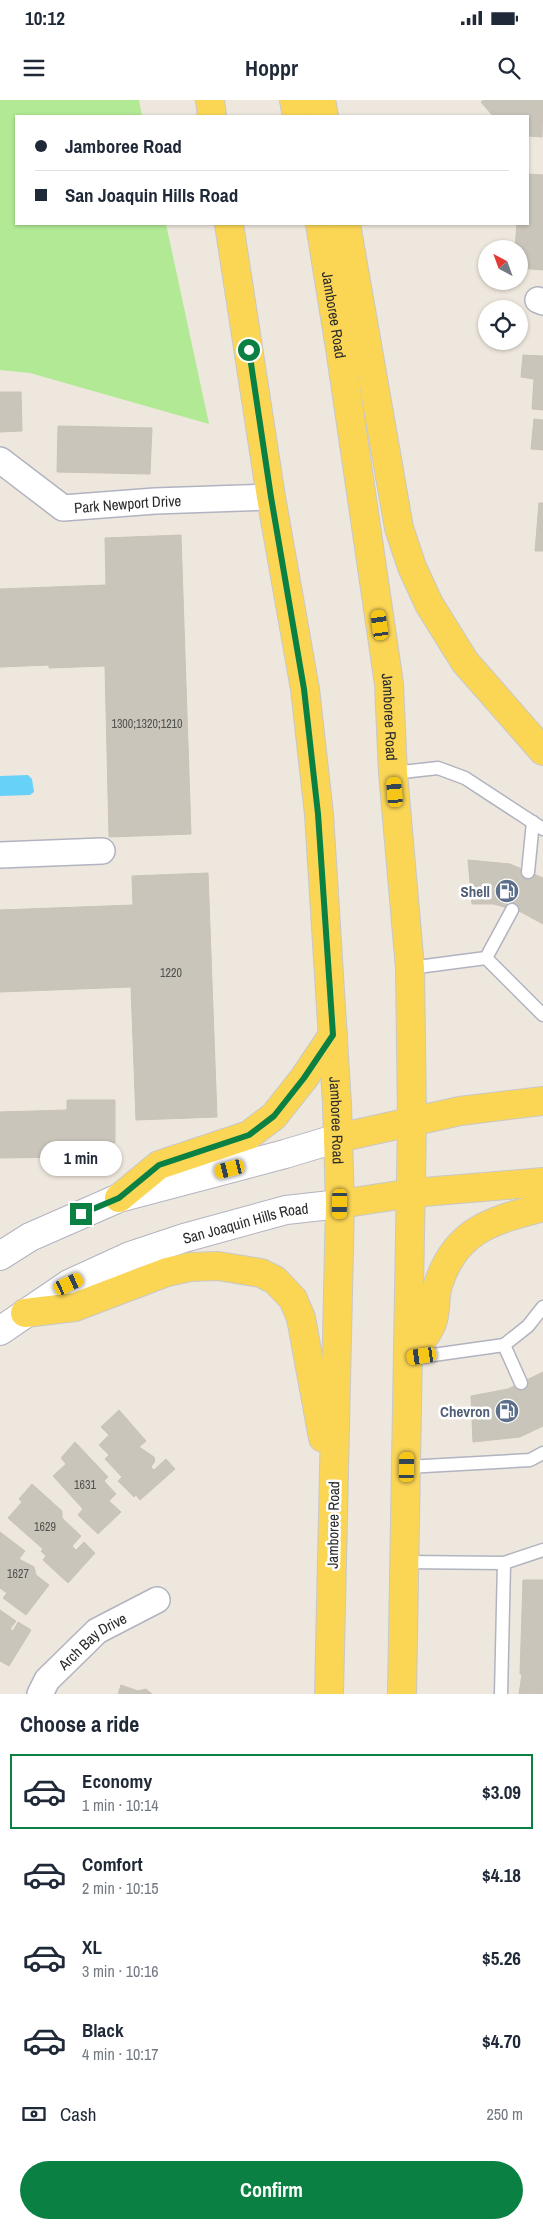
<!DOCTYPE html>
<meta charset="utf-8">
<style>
:root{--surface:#fff;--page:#f2f2f3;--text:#1f2937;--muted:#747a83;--line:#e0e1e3;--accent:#0b8043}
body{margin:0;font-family:"Archivo Narrow",sans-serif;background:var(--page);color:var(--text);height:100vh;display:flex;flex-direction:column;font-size:19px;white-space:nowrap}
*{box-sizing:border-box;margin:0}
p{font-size:16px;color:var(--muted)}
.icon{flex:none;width:28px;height:28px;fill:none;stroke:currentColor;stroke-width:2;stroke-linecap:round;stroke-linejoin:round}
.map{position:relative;height:1594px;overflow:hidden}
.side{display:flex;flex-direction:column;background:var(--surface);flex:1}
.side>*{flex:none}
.top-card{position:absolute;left:15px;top:15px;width:514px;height:110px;border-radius:0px;box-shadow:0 1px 4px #0004;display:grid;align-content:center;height:110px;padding:0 20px;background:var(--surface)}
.needle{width:32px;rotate:319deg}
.tools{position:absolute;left:478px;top:140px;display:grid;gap:10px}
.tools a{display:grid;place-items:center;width:50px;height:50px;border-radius:50%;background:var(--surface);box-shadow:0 1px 4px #0004;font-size:25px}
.end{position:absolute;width:22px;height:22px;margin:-11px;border:6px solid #0b8043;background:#fff;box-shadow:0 0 0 2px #fff}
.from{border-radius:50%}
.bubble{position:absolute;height:35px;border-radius:18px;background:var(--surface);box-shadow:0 1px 4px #0004;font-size:16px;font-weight:800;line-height:35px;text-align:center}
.car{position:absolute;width:15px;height:30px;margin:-15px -8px;border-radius:6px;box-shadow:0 0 4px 1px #0007;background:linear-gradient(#f5c518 24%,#345 0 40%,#f5c518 0 76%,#345 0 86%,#f5c518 0)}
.top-card b{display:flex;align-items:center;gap:18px;height:48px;font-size:19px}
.top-card b+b{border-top:1px solid var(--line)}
.top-card i{width:12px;height:12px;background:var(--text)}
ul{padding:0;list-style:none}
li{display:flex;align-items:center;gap:15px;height:75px;margin:0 10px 8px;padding:0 10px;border:2px solid transparent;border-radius:0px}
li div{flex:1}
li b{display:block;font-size:19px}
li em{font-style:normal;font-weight:800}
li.current{border-color:var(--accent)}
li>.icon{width:45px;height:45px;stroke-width:1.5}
h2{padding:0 20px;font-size:22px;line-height:60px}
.pay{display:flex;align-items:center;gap:12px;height:55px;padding:0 20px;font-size:19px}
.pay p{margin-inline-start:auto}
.primary-button{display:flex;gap:10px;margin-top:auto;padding:10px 20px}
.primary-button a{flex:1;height:58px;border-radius:30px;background:var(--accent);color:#fff;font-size:20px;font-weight:800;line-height:58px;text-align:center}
.status{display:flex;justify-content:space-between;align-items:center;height:35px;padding:0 25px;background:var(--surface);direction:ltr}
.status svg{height:14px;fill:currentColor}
header{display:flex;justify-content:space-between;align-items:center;height:65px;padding:0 20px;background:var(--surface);font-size:22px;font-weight:800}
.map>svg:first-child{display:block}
.green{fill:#b1e995}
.water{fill:#68d1f8}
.building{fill:#c9c5bb;stroke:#cac3b6}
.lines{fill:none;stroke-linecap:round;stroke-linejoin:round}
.service-casing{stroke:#b1b3c0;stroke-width:15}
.minor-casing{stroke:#b1b3c0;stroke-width:28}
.tertiary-casing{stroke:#b1b3c0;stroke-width:30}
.primary-casing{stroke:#c8c8c8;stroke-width:30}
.service{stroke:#fff;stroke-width:12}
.minor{stroke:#fff;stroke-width:25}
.tertiary{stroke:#fff;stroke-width:28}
.primary{stroke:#fbd655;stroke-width:28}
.route{stroke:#0b8043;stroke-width:6}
.labels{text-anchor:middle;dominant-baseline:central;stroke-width:5;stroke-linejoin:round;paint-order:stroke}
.number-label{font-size:12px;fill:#52524f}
.street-label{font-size:15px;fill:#2b2b2b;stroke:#fff}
.service-label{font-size:15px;font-weight:bold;fill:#4e5e75;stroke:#fff;text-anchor:end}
</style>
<div class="status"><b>10:12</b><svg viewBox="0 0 49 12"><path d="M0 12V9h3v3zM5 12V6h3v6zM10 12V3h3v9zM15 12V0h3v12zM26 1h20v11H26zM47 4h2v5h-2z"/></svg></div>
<header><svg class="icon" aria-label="menu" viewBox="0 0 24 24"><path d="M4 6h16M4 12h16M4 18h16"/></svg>Hoppr<svg class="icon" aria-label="search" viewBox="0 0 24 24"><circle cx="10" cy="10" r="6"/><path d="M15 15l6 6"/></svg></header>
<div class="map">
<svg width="543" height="1594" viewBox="0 0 543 1594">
<rect width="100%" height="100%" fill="#eee7dd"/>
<polygon class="green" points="0,0 139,0 142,16 16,16 16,124 166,124 209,324 30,273 0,270"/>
<polygon class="water" points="28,675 32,679 34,692 30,695 0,696 0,676"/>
<g class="building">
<polygon points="484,0 543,0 542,37 528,36 528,16 493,16 481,2"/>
<polygon points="528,74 543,75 543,170 519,168 519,149 515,149 517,124 528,124"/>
<polygon points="523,255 543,256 543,310 532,309 534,279 521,277"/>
<polygon points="0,292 21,292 22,331 0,332"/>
<polygon points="534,319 543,320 543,350 531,349"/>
<polygon points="58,326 152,328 150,374 57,372"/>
<polygon points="539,403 543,403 543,451 535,451"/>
<polygon points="181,435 191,734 109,737 105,566 49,568 49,565 0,567 0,489 106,485 105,438"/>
<polygon points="468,760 510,764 543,778 543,824 521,812 494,804 472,804"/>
<polygon points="208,773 217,1017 136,1020 131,887 0,892 0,810 133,805 132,776"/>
<polygon points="67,1000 115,1000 115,1043 69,1043 69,1057 0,1058 0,1012 67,1010"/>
<polygon points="543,1272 543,1326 520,1337 473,1342 471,1296 508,1289"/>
<polygon points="119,1310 146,1341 139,1347 154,1357 155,1361 151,1367 154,1370 166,1359 175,1369 140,1400 136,1395 134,1397 118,1381 122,1377 105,1359 109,1355 99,1345 109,1335 101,1327"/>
<polygon points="75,1342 108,1377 104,1381 116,1394 109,1401 121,1412 98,1434 78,1415 83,1409 53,1376 66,1364 61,1358"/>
<polygon points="32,1384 62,1411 62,1418 81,1436 72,1446 76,1450 84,1442 95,1453 68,1483 43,1460 46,1456 41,1451 43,1449 8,1418 22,1402 19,1399"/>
<polygon points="0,1432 25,1451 19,1459 34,1467 36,1475 49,1485 26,1515 3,1498 7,1493 0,1488"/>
<polygon points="523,1480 543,1480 543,1594 519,1594 522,1574 520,1574"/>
<polygon points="0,1510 16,1521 10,1529 13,1531 18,1522 31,1530 9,1566 0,1561"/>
<polygon points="121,1585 138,1591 146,1589 152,1594 118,1594"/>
</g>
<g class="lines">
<g class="service-casing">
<g id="service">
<polyline points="393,673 438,668 465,678 543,729"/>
<polyline points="528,772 533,722"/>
<polyline points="486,858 543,915"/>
<polyline points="410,868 486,858 512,810"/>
<polyline points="504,1245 521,1283"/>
<polyline points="412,1258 504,1245 528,1226 543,1207"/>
<polyline points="407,1367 530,1360 543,1353"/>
<polyline points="406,1462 504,1463 543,1450"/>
<polyline points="501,1594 504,1463"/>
</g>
</g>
<g class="minor-casing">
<g id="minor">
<polyline points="538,200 543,202"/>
<path id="s1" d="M0,360L63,408L155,401L271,397"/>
<polyline points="0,755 102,751"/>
<path id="s2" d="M40,1594L47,1580L97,1531L157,1500"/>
</g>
</g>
<g class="tertiary-casing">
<g id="tertiary">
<polyline points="0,1156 30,1137 119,1098 285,1054 338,1038"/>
<path id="s3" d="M0,1231L69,1184L130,1156L184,1138L286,1110L340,1104"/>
</g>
</g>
<g class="primary-casing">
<g id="primary">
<polyline points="210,0 212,16"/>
<polyline points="294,0 297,16"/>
<polyline points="321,0 324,16"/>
<path id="s4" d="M229,124L271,397L305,589L319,714L337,1004L340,1104L329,1594"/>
<path id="s5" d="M320,124L340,248L389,584L393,673L410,868L412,1020L402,1594"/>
<polyline points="346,124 399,428 412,467 429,504 465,562 543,651"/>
<polyline points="338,1038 460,1011 543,1001"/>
<polyline points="119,1098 159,1065 249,1035 274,1016 304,978 333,935"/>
<polyline points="340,1104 412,1093 543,1082"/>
<polyline points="25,1213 75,1207 167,1172 190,1167 218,1166 261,1173 275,1180 293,1199 301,1218 323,1338"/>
<path d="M409,1258C416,1247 428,1235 432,1223C437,1211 434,1197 438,1185C455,1131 490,1121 540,1108L543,1105"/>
</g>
</g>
<use href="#service" class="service"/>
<use href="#minor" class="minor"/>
<use href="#tertiary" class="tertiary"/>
<use href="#primary" class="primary"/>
</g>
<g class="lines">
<polyline class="route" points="81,1114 119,1098 159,1065 249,1035 274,1016 304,978 333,935 318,714 304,589 271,397 249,250"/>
</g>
<defs>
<g id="fuel-disc" transform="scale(1.25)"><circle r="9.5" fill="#5c6f8a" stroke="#fff"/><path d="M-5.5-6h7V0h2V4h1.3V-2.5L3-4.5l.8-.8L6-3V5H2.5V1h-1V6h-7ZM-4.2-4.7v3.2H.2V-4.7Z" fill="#fff"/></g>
</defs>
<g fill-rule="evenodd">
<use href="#fuel-disc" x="507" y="791"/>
<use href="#fuel-disc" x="507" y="1311"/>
</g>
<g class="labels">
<g class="number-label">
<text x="147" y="624">1300;1320;1210</text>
<text x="171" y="873">1220</text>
<text x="85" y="1385">1631</text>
<text x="45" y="1427">1629</text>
<text x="18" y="1474">1627</text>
</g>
<g class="street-label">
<text stroke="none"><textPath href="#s5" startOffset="92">Jamboree Road</textPath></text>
<text stroke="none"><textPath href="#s1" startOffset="144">Park Newport Drive</textPath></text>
<text stroke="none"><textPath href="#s5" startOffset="498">Jamboree Road</textPath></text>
<text stroke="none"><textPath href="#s4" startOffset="904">Jamboree Road</textPath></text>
<text stroke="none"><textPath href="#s3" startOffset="271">San Joaquin Hills Road</textPath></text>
<text transform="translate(333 1425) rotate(-89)">Jamboree Road</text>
<text stroke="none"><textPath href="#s2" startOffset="76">Arch Bay Drive</textPath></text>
</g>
<g class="service-label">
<text x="490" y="791">Shell</text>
<text x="490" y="1311">Chevron</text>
</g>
</g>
</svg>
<div class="tools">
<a><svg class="needle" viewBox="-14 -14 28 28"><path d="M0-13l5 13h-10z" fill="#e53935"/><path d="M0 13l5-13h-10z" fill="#747a83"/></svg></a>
<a><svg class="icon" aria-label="locate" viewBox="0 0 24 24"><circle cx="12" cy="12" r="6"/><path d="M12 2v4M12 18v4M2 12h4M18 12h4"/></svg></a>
</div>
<i class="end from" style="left:249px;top:250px"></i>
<i class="end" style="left:81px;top:1114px"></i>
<div class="bubble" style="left:40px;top:1041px;width:82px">1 min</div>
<i class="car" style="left:380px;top:525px;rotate:352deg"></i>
<i class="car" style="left:395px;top:692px;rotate:355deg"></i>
<i class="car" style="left:230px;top:1069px;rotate:256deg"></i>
<i class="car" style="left:340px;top:1104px;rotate:181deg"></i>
<i class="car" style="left:69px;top:1184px;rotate:65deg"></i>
<i class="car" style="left:422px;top:1256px;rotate:262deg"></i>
<i class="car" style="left:407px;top:1367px;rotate:1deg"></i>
<div class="top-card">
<b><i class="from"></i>Jamboree Road</b>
<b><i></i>San Joaquin Hills Road</b>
</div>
</div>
<section class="side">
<h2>Choose a ride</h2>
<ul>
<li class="current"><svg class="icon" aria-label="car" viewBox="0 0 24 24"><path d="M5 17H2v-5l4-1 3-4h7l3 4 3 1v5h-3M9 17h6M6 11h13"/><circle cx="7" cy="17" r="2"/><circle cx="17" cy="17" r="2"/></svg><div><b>Economy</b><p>1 min · 10:14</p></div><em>$3.09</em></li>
<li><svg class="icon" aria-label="car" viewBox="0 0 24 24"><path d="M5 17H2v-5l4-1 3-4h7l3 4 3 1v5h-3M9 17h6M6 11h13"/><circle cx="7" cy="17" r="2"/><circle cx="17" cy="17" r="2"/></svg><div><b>Comfort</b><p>2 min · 10:15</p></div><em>$4.18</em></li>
<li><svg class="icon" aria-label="car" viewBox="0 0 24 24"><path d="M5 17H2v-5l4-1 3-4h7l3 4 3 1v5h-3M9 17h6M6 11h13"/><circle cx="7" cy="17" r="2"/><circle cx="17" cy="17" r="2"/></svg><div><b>XL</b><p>3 min · 10:16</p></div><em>$5.26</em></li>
<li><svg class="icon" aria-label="car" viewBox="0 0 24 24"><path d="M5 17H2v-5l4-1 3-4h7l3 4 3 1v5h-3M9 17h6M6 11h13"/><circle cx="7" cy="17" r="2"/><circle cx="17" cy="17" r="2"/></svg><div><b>Black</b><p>4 min · 10:17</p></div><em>$4.70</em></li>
</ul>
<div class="pay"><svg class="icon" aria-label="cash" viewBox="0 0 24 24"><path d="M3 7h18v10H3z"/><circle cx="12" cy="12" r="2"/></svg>Cash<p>250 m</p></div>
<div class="primary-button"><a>Confirm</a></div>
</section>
